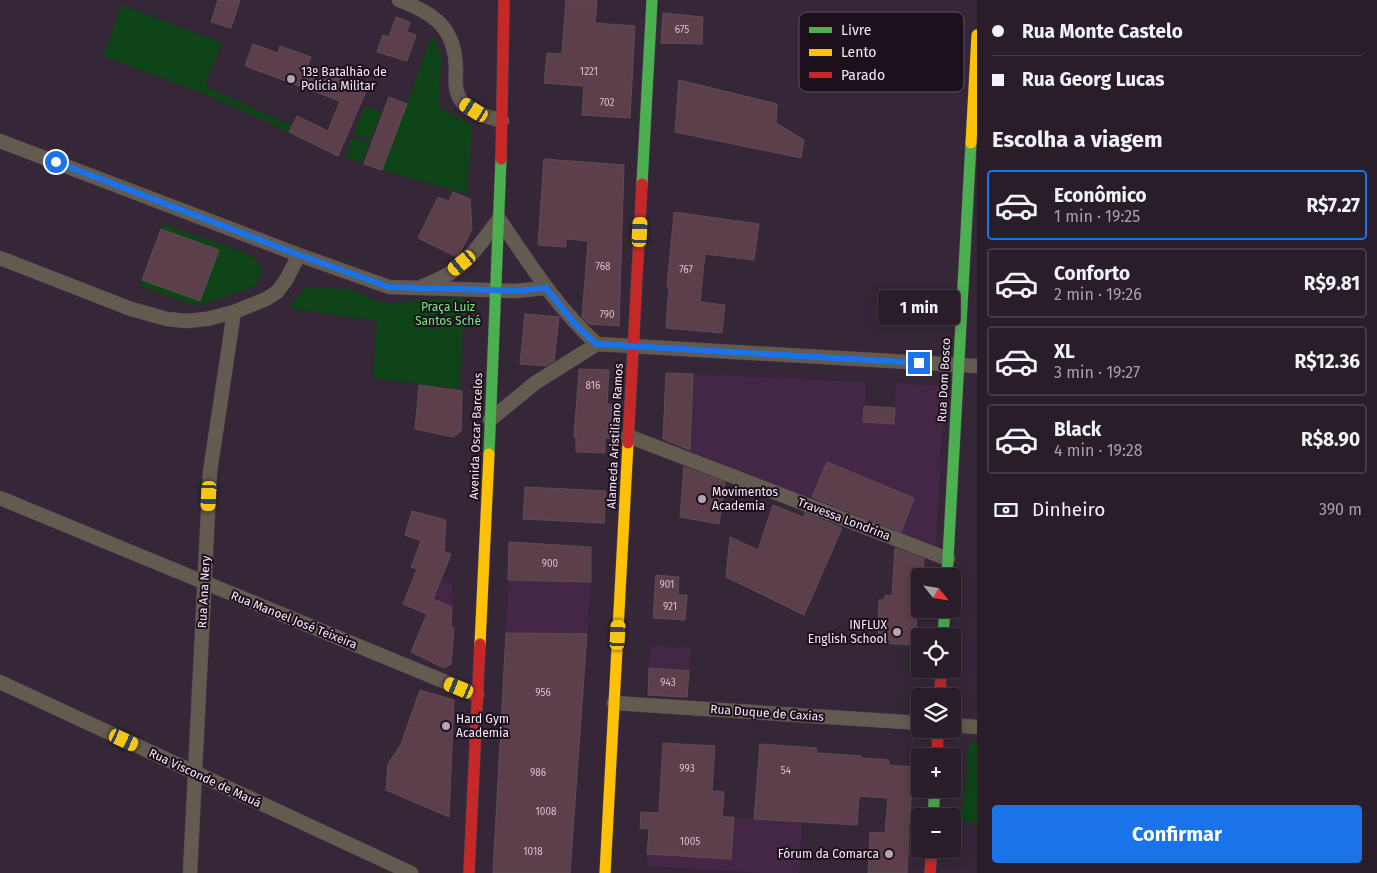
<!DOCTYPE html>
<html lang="pt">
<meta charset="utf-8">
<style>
:root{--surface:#281d29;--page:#302631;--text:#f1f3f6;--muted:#a5a2a8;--line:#443b46;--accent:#1a73e8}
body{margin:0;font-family:"Fira Sans",sans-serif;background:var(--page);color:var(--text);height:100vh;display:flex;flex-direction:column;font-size:19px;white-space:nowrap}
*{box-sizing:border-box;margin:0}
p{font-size:16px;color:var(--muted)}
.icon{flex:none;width:28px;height:28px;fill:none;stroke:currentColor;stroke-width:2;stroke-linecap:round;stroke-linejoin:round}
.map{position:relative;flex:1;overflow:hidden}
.sheet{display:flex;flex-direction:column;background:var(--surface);width:400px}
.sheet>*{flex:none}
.guide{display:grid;align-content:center;height:110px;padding:0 15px;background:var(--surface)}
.needle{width:32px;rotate:120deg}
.controls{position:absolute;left:911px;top:568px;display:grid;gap:10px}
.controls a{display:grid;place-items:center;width:50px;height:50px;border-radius:5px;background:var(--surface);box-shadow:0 2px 12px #0003,0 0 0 1px var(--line);font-size:25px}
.end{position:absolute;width:22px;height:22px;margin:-11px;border:6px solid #1a73e8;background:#fff;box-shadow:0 0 0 2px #fff}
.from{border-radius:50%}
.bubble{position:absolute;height:35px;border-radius:5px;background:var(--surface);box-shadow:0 2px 12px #0003,0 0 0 1px var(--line);font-size:16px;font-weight:700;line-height:35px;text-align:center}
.car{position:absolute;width:15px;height:30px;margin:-15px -8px;border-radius:6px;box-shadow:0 0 4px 1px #0007;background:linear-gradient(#f5c518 24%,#345 0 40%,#f5c518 0 76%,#345 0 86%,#f5c518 0)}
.guide b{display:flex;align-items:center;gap:18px;height:48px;font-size:19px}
.guide b+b{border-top:1px solid var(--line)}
.guide i{width:12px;height:12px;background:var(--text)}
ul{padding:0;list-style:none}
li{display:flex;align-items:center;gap:15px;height:70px;margin:0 10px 8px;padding:0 5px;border:2px solid var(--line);border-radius:5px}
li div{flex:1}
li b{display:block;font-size:19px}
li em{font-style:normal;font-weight:700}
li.active{border-color:var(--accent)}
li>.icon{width:45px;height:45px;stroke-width:1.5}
h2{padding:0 15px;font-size:22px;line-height:60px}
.pay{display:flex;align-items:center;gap:12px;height:55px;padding:0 15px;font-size:19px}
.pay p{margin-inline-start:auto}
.primary-button{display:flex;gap:10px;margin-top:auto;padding:10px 15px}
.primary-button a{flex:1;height:58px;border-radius:5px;background:var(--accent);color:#fff;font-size:20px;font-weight:700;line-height:58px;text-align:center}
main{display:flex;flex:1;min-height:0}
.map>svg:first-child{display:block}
.built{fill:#442646}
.green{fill:#0f4418}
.building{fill:#5c3f4a;stroke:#5d4e54}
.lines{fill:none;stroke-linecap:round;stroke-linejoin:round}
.street-casing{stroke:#504451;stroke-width:15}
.fast-casing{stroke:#504451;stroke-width:12}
.slow-casing{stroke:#504451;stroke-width:12}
.jam-casing{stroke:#504451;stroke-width:12}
.street{stroke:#635a50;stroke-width:14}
.fast{stroke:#4caf50;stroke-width:11}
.slow{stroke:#ffc107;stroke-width:11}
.jam{stroke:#c62828;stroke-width:11}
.route{stroke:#1a73e8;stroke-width:6}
.poi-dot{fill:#b5a4b6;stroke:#1c101c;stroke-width:2}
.labels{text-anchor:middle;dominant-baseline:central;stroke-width:4;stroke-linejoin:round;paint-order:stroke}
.number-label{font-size:10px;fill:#d2bece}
.poi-label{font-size:12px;fill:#fae8fa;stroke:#1c101c;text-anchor:start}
.park-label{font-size:12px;fill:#73ec7b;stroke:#1c101c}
.street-label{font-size:12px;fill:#fae8fa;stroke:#1c101c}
.key{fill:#1c101c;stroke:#5f515f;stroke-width:1}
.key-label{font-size:14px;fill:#fae8fa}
</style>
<main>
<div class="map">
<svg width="977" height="873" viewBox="0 0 977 873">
<rect width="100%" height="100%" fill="#352737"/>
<g class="built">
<polygon points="693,374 865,382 865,406 895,408 896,383 944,386 936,549 690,451"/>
<polygon points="417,571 453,584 451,624 403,604"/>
<polygon points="508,580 591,582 587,634 506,633"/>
<polygon points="651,645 691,648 689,671 649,668"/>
<polygon points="641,812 802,822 799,873 759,873 647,866 649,829 640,828"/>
</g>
<g class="green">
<polygon points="122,5 222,43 205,86 292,126 289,132 202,93 103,56"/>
<polygon points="434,36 442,58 439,80 440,108 472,125 467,194 382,170 429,44"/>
<polygon points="364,106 381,112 370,140 354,134"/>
<polygon points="352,137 369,143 362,163 345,158"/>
<polygon points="163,224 243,252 258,260 261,268 261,276 257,284 251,288 197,306 140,286"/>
<polygon points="305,287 349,289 386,304 418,300 465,297 459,389 373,378 377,321 289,308"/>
<polygon points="969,742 977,742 977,823 960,821 966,782"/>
</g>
<g class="building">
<polygon points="218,0 240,0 231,28 211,22"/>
<polygon points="566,0 597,0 595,23 635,26 630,118 582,115 584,86 544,83 547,53 562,54"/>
<polygon points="663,13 703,17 702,44 661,43"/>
<polygon points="396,17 410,22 407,32 416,35 407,61 377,52 383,35 389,37"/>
<polygon points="253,44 278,53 280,46 311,57 308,65 367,89 338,156 289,132 297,116 328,131 340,101 245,66"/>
<polygon points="679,80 777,104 776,123 804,140 801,158 675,132"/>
<polygon points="389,97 407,104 382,170 364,164"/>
<polygon points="544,159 624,165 619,326 589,324 582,317 588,241 566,239 566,247 538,245"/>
<polygon points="453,192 470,199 472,229 460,253 457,257 418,238 438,197 449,201"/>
<polygon points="674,212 759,224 754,260 705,254 700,302 725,305 722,333 666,328 669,287 667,287"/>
<polygon points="161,229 219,250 200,301 142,280"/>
<polygon points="525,314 559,317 554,361 545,366 520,364"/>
<polygon points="579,369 609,370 607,404 612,404 610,438 605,438 605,453 576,452 576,437 574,437"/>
<polygon points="666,373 693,374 690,450 663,439"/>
<polygon points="419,385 462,391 461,431 453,437 415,429"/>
<polygon points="864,406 895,408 894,424 863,422"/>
<polygon points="827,462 914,498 901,532 812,497"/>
<polygon points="684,467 725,482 719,524 680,517"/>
<polygon points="525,487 606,491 604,523 523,519"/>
<polygon points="773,505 803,517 805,513 842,528 804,615 726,577 730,537 758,550"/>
<polygon points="412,511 446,520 444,551 451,554 433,599 452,607 451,627 454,628 451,664 444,668 411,652 427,614 403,604 417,569 411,567 421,541 405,535"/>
<polygon points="509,542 591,547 591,582 508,580"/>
<polygon points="895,548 924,559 923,576 920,576 920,608 917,608 916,645 878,643 879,600 884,600 885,595 892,596"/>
<polygon points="656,575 679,577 678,595 687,595 685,620 653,618"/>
<polygon points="506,633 587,634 570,873 493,873"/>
<polygon points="649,668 689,671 687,697 648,695"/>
<polygon points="420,690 454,700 449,817 386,790 388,764 401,744"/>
<polygon points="663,743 715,746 712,791 724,792 722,817 734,817 731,859 647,854 649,829 640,828 641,812 659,813"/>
<polygon points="760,744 817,748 816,753 862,756 862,758 889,760 889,765 914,767 908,835 909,835 907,873 868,873 870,832 885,833 888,798 859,796 857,825 754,819"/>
</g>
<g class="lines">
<g class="street-casing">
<g id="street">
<path d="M399,0C436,14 456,29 456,71C455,83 455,95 464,104C473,114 490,117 502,121"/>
<polyline points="0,141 299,255 389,287 515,291 546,288"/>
<polyline points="0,258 131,309 167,319 186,321 207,319 234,312 266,299 277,292 286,280 299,255"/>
<path d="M423,286C430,283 438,280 445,276C468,264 483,240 499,219C529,263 557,308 597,344"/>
<polyline points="597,344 977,366"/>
<polyline points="490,420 535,383 597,344"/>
<polyline points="628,436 948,559"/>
<polyline points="0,498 477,695"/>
<polyline points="0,682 411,873"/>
<polyline points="614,703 920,723"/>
<polyline points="952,725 977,727"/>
<polyline points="190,873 210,472 234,312"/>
</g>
</g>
<g class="fast-casing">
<g id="fast">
<polyline points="642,184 652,0"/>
<polyline points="489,454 501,159"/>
<polyline points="947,576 971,143"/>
<polyline points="943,636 945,609"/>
<polyline points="933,816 935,789"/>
</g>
</g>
<g class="slow-casing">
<g id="slow">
<polyline points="971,143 977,35"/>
<polyline points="480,644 489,454"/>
<polyline points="605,873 628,443"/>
</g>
</g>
<g class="jam-casing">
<g id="jam">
<polyline points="501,159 504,0"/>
<polyline points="628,443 642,184"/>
<polyline points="940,696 941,669"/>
<polyline points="937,756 938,729"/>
<polyline points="469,873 480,644"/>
<polyline points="930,873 932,849"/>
</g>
</g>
<use href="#street" class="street"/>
<use href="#fast" class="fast"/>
<use href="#slow" class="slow"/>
<use href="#jam" class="jam"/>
</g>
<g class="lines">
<polyline class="route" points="56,162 299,255 389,287 515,291 546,288 576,325 596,344 919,363"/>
</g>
<g class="poi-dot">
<circle cx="291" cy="79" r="5"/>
<circle cx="702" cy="499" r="5"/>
<circle cx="897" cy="632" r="5"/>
<circle cx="446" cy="726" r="5"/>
<circle cx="889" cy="854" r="5"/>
</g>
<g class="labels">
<g class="number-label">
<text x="682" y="30">675</text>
<text x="589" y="72">1221</text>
<text x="607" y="103">702</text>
<text x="603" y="267">768</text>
<text x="686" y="270">767</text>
<text x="607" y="315">790</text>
<text x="593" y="386">816</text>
<text x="550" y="564">900</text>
<text x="667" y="585">901</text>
<text x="670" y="607">921</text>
<text x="668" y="683">943</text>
<text x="543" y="693">956</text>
<text x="687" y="769">993</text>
<text x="786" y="771">54</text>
<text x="538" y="773">986</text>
<text x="546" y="812">1008</text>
<text x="690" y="842">1005</text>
<text x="533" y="852">1018</text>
</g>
<g class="poi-label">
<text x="301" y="72">13º Batalhão de<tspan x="301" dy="14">Polícia Militar</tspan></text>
<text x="712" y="492">Movimentos<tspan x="712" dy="14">Academia</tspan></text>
<text x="887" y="625" text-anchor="end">INFLUX<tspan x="887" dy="14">English School</tspan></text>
<text x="456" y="719">Hard Gym<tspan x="456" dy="14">Academia</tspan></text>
<text x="879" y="854" text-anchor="end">Fórum da Comarca</text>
</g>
<g class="park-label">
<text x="448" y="307">Praça Luiz<tspan x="448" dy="14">Santos Sché</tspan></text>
</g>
<g class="street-label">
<text transform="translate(944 380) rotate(-87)">Rua Dom Bosco</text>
<text transform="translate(476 436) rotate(-88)">Avenida Oscar Barcelos</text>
<text transform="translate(615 436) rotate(-87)">Alameda Aristiliano Ramos</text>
<text transform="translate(844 519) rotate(21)">Travessa Londrina</text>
<text transform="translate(204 592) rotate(-87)">Rua Ana Nery</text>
<text transform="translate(294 620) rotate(22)">Rua Manoel José Teixeira</text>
<text transform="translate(767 713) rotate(4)">Rua Duque de Caxias</text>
<text transform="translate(205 778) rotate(25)">Rua Visconde de Mauá</text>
</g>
</g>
<rect x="799" y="12" width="165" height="80" rx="8" class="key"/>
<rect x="809" y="27" width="23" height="6" fill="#4caf50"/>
<rect x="809" y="49" width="23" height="7" fill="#ffc107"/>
<rect x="809" y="72" width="23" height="6" fill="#c62828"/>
<g class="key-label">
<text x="841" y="35">Livre</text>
<text x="841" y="57">Lento</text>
<text x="841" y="80">Parado</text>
</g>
</svg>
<div class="controls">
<a><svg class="needle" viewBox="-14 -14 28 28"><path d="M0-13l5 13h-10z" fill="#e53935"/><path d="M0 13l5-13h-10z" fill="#a5a2a8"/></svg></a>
<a><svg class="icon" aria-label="locate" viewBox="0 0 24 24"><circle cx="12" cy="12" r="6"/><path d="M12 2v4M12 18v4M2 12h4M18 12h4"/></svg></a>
<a><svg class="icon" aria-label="layers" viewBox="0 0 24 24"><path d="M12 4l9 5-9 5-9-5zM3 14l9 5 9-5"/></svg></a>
<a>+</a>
<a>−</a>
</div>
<i class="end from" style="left:56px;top:162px"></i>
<i class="end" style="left:919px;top:363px"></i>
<div class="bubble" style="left:878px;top:290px;width:82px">1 min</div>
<i class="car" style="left:474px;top:110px;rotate:302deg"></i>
<i class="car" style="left:640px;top:232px;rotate:3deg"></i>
<i class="car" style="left:462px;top:263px;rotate:231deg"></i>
<i class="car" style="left:209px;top:496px;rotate:183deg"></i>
<i class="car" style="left:618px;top:635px;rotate:3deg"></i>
<i class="car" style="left:459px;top:688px;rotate:292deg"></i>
<i class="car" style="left:124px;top:740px;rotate:115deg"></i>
</div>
<section class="sheet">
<div class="guide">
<b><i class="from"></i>Rua Monte Castelo</b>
<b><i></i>Rua Georg Lucas</b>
</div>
<h2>Escolha a viagem</h2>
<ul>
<li class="active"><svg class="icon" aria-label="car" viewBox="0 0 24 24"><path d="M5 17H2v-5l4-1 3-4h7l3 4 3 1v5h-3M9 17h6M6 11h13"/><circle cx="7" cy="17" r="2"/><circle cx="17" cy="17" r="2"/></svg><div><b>Econômico</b><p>1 min · 19:25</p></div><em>R$7.27</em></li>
<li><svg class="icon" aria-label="car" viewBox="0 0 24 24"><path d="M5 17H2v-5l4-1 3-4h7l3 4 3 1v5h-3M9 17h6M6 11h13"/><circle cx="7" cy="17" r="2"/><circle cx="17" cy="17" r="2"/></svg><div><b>Conforto</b><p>2 min · 19:26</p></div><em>R$9.81</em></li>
<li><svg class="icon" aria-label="car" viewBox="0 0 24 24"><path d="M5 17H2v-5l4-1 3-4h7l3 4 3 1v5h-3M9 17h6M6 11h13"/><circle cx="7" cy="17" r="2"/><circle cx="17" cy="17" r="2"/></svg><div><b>XL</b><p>3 min · 19:27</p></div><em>R$12.36</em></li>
<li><svg class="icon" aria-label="car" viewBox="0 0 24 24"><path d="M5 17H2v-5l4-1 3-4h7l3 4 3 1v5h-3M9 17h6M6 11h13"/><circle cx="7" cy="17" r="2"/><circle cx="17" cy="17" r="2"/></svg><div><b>Black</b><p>4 min · 19:28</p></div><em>R$8.90</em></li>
</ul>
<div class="pay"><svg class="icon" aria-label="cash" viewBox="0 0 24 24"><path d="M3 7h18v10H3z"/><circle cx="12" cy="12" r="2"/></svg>Dinheiro<p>390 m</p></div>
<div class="primary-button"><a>Confirmar</a></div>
</section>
</main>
